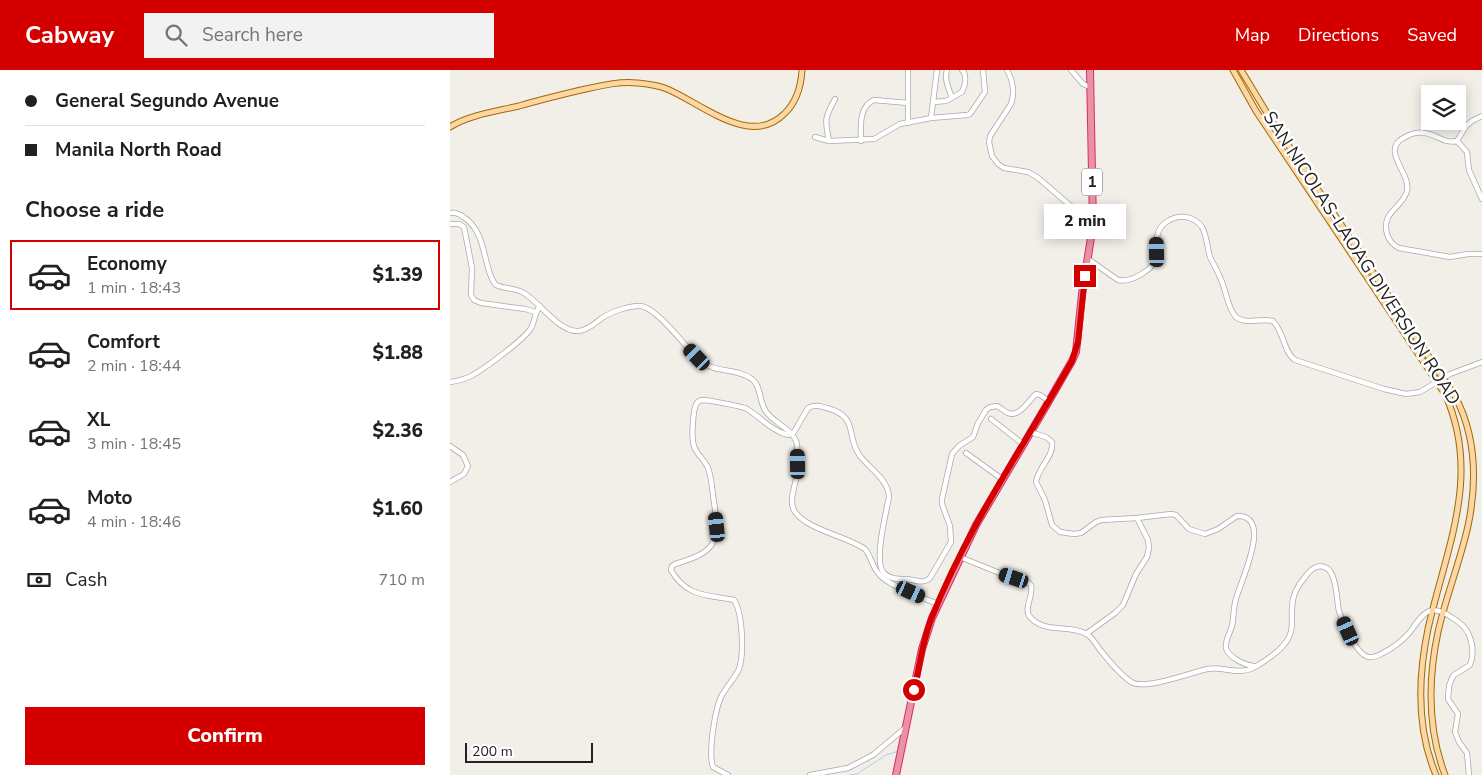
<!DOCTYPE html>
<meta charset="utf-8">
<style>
:root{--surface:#fff;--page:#f2f2f2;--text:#202124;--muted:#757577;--line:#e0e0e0;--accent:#d40000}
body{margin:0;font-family:"Nunito Sans",sans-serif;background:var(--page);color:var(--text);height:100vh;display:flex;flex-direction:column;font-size:19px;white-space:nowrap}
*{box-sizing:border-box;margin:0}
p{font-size:16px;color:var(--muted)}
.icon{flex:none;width:28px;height:28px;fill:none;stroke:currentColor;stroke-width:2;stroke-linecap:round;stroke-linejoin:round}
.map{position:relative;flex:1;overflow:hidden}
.drawer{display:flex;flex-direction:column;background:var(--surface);width:450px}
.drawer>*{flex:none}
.hud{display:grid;align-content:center;height:110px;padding:0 25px;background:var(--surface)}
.buttons{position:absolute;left:971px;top:15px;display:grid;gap:10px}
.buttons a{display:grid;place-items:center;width:45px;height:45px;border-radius:0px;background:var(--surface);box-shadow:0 2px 12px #0003;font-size:25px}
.scale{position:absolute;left:15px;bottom:12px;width:128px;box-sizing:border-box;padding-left:5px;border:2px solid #222;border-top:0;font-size:14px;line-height:18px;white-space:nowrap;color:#222;-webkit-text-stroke:4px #fff;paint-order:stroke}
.end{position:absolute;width:22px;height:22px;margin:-11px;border:6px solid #d40000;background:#fff;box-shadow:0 0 0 2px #fff}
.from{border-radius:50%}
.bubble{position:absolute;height:35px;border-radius:0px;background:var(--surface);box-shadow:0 2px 12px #0003;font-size:16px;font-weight:800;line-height:35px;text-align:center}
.car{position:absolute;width:15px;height:30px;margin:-15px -8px;border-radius:6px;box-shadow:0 0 4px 1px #0007;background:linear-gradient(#222 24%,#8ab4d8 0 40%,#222 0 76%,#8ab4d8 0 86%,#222 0)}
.hud b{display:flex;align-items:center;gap:18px;height:48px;font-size:19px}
.hud b+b{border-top:1px solid var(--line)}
.hud i{width:12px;height:12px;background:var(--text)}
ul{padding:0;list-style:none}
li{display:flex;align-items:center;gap:15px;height:70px;margin:0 10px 8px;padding:0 15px;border:2px solid transparent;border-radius:0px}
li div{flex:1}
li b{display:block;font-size:19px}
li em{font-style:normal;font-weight:800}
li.active{border-color:var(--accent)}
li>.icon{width:45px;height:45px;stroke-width:1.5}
h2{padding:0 25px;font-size:22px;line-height:60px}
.pay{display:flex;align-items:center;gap:12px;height:55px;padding:0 25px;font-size:19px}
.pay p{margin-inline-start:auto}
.primary-button{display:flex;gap:10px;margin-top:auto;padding:10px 25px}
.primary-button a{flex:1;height:58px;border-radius:0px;background:var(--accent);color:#fff;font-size:20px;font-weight:800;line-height:58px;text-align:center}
header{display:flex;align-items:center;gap:30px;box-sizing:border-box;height:70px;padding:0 25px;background:var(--accent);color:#fff}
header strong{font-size:24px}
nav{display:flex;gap:28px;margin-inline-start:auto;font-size:18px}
.search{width:350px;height:45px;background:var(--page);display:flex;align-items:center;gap:12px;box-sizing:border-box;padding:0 18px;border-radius:0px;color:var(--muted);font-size:19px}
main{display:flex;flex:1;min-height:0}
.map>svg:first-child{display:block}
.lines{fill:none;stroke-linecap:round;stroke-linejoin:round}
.stream{stroke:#aad3df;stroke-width:1}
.minor-casing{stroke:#a9a9a9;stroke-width:6}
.major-casing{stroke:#a06b00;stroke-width:7}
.highway-casing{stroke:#dc2a67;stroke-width:8}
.minor{stroke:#fff;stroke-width:4.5}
.major{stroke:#fcd6a4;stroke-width:5}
.highway{stroke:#e892a2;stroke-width:6}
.route{stroke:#d40000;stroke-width:6}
.labels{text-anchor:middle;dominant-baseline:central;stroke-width:5;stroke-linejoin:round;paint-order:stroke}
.shield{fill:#fff;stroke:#646464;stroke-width:1}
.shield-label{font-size:16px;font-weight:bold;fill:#222}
.street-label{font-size:18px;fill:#222;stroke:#fff}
</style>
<header>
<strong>Cabway</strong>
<div class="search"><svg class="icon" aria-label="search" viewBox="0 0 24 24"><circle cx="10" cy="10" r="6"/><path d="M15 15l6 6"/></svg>Search here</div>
<nav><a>Map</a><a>Directions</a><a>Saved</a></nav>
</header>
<main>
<section class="drawer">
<div class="hud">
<b><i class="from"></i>General Segundo Avenue</b>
<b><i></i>Manila North Road</b>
</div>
<h2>Choose a ride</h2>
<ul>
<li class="active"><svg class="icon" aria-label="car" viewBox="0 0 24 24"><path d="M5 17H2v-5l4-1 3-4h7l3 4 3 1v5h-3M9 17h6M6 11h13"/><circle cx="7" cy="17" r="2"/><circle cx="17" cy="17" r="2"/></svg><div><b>Economy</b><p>1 min · 18:43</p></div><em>$1.39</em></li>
<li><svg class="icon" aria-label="car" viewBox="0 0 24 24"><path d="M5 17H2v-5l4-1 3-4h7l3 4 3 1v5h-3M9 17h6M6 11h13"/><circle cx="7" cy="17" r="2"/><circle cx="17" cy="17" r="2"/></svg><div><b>Comfort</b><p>2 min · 18:44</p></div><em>$1.88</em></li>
<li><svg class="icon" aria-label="car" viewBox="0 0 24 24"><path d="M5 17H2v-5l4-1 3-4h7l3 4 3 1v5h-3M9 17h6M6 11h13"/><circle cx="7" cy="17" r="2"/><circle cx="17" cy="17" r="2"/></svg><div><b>XL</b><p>3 min · 18:45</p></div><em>$2.36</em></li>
<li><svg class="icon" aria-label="car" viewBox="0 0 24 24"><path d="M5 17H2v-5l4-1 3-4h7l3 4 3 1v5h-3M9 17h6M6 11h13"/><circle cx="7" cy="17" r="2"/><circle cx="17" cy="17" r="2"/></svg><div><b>Moto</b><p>4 min · 18:46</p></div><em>$1.60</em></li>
</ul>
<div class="pay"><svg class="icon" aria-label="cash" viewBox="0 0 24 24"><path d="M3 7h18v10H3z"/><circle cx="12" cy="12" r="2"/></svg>Cash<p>710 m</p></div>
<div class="primary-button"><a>Confirm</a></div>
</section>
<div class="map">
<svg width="1032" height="705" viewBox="0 0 1032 705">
<rect width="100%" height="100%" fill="#f2efe9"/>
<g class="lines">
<polyline class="stream" points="400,705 407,704 436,685 449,681"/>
<g class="minor-casing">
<g id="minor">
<polyline points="458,0 458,53"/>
<path d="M497,0C494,10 499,19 502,28"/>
<path d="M557,0C563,10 565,23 561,34L540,66L539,72L542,86L548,94L554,98L578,102L587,107L643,155"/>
<polyline points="621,0 633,14 640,17"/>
<path d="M483,32L496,31L512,22C515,16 516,8 514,2L512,0"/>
<path d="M1032,46L1022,51L1016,56L1007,71C990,75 981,56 959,65C956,67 952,68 949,71C935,84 961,105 957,121C952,139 931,141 937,164C939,171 943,175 949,178L1000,187L1018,184H1032"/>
<polyline points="481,48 487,0"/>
<polyline points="365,67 379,71 424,69 450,54 481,48 517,45 520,44 535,22 533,0"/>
<path d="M379,71C375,50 374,49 385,29"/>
<path d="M411,71C411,58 408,37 424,30L458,33"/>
<polyline points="1007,71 1017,82 1019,100 1032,129"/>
<path d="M0,143C6,142 10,144 15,148C32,160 33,182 39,201C41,206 42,211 46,215C55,219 66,218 74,223C90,233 110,263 129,261C139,260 147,251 155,246C164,241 181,235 191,236C209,239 237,280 252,292C266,303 287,298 302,309C311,316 309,330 315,340C322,353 345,359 347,375C348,385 348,396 347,405C345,416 338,432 345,442C358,460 396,466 415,479C421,486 422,496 428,503C436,515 473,528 488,534"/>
<polyline points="0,154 9,154 14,157 22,198 21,225 24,230 31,233 75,239 85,242"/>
<path d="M638,189L668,210C681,213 705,199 707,186C708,180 706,173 707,167C709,153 724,145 736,147C742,148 749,152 752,157C757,166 757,177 760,187C765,197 771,207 774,218C777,227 779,240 786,247C795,255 812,248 823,251C834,262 834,283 845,290L934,319L956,324L970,322L1000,304L1032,292"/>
<path d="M0,312C8,311 16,309 23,305C35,298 75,269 81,258C86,250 83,245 90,236"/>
<polyline points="541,349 573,374"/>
<path d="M580,362L596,367L602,372C604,387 588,397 586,412L595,430L602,455L610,462L624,464L631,463L646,452L651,450L687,448L721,444L726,445L739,459L755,464L768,459L787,446C824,445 790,512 786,529C783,538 784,547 782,556C780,563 775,570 776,578C779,588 795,595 804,596"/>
<polyline points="0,376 13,385 18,396 14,404 0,412"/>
<polyline points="516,383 552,409"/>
<path d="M510,487L552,504L579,513L581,515C584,525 573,539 580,547C595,564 619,554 637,564C643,568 646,575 651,581C659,591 672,607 683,613C698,619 740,603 757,599C774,596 789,606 805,597C817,590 833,580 839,567C844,558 841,547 842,538C842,526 847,516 855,507C858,503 861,499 866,497C888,490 886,530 889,541C892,552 907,586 919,587C924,588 929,585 933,583C943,578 953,570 960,562C973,544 979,532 1001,547C1008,551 1016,557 1019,565C1023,575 1024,585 1020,595L1004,605L1002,608L999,616L998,629L1008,644L1005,662L1009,672L1017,683L1019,705"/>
<polyline points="636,564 665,543 673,535 686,504 697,487 699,478 698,470 687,448"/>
<path d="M278,705L263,697C258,683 265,638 272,625C277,616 285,608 289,599C294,584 293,544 284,530C258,525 236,527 221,500L222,496L225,494C266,482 270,473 264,432C262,421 262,408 258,398C255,390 246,384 244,376C241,367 243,350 244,342C245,336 246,331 252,330C258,330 291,336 297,339C310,347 322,361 338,365L344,362L358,338C365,334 370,336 377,338C410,347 395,366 410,386C420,399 438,409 439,427C436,443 424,490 433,502C439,509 447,509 455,509C464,509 473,515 480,508L501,472L500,456L492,434V429L502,384L509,376L523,367L528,353L536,340L540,337L547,336C551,338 555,342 558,343C569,348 579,330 586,324L590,325L599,331"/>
<polyline points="360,705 398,698 423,685 455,658"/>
</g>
</g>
<g class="major-casing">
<g id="major">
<path d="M783,0L806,41L995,324C1032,406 996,478 978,559C968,607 967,660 986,705"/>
<path d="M791,0L817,43L1005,326C1026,366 1027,413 1018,456C1010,492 996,526 988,562C978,609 978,660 995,705"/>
<path d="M0,57C18,45 48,41 69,36C89,30 110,25 131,20C150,16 168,11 187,13C197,14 208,15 217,19C251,33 300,78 334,44C347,32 351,17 352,0"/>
</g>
</g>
<g class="highway-casing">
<polyline id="highway" points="446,705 472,579 482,548 526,455 599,331 622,291 626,282 632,224 643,155 640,0"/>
</g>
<use href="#minor" class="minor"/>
<use href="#major" class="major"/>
<use href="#highway" class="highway"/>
</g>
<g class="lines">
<path class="route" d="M464,620C470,596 472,571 482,547C518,456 574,376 622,291L628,272L635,206"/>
</g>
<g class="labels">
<rect class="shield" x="632" y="98.5" width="20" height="27" rx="4"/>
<g class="shield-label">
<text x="642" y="112">1</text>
</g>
<g class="street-label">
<text transform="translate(912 188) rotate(57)">SAN NICOLAS-LAOAG DIVERSION ROAD</text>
</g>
</g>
</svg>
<div class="buttons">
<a><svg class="icon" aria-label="layers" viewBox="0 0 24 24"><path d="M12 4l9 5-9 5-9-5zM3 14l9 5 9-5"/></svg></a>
</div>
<div class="scale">200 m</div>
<i class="end from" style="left:464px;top:620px"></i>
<i class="end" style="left:635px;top:206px"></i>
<div class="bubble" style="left:594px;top:134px;width:82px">2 min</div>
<i class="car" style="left:707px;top:182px;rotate:359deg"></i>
<i class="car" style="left:247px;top:287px;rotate:316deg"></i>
<i class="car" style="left:348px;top:394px;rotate:359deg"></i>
<i class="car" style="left:267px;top:457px;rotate:354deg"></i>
<i class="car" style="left:564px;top:508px;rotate:288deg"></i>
<i class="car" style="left:461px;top:522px;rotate:115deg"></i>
<i class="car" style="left:898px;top:561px;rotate:336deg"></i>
</div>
</main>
